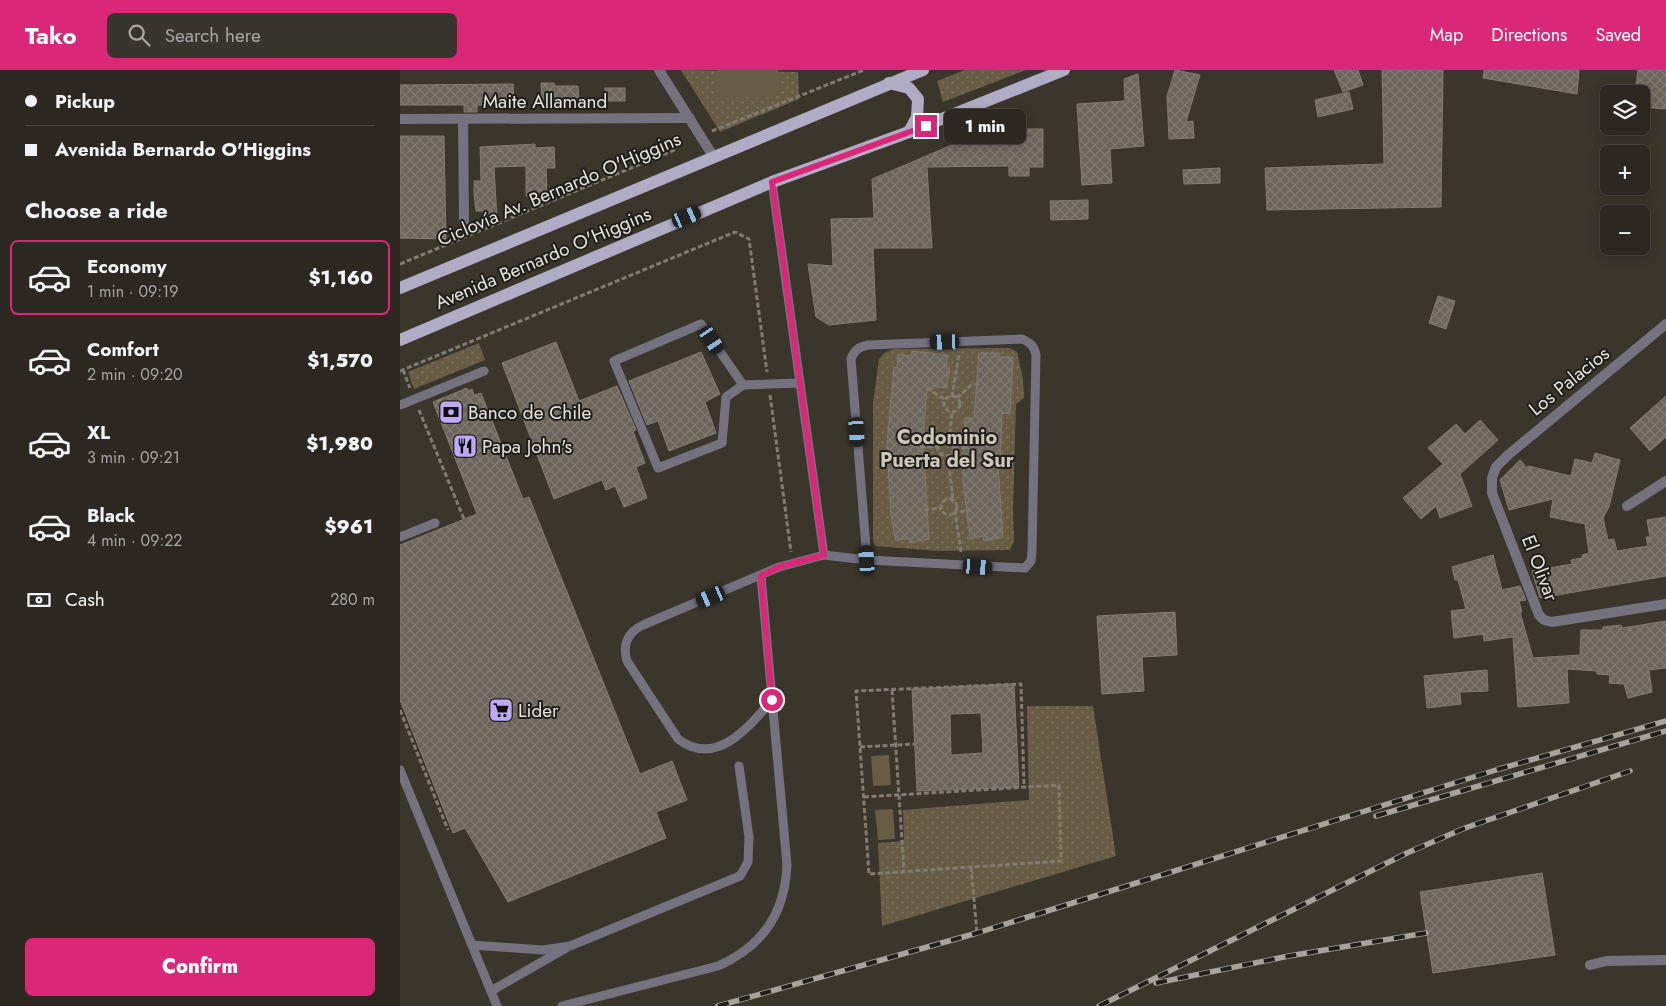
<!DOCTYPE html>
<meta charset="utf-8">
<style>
:root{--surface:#2c2821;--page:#38342e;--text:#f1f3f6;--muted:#a6a6a5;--line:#48443f;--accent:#db2777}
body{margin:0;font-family:Jost,sans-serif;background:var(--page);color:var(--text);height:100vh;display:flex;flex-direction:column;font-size:19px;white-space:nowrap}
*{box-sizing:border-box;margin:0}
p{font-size:16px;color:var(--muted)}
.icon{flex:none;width:28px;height:28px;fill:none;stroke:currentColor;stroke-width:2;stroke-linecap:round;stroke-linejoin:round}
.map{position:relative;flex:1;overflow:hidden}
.details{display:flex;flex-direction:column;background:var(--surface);width:400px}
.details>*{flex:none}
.banner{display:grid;align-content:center;height:110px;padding:0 25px;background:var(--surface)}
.controls{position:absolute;left:1200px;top:15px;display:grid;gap:10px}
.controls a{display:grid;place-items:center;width:50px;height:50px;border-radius:8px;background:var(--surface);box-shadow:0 2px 12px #0003,0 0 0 1px var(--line);font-size:25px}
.end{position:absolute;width:22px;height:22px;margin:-11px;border:6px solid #db2777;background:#fff;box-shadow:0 0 0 2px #fff}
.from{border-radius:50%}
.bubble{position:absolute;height:35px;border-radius:8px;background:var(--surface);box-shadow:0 2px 12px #0003,0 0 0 1px var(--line);font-size:16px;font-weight:800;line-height:35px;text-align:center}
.car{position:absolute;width:15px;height:30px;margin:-15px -8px;border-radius:6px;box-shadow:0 0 4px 1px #0007;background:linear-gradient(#222 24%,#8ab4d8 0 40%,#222 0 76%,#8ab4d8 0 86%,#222 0)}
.banner b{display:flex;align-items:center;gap:18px;height:48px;font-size:19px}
.banner b+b{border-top:1px solid var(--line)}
.banner i{width:12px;height:12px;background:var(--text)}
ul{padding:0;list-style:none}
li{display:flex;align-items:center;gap:15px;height:75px;margin:0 10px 8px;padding:0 15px;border:2px solid transparent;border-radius:8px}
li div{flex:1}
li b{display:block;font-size:19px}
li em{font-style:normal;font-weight:800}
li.active{border-color:var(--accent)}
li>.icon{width:45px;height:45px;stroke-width:1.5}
h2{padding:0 25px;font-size:22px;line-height:60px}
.pay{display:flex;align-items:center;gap:12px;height:55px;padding:0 25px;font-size:19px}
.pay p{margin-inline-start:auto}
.button{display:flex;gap:10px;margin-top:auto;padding:10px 25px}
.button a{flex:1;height:58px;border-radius:8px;background:var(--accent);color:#fff;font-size:20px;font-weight:800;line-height:58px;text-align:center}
header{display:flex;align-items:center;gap:30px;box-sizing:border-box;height:70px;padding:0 25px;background:var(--accent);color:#fff}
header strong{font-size:24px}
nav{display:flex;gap:28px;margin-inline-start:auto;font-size:18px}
.search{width:350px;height:45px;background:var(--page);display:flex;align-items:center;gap:12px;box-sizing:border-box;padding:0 18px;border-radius:8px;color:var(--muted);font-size:19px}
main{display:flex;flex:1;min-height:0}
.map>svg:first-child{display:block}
.grass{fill:url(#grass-dots)}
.garden{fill:#685c45}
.building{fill:url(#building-cross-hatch);stroke:#817b70;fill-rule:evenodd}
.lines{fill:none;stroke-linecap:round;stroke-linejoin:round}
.path{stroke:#807b73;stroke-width:3;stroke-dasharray:5 2.5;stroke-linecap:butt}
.service{stroke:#74727e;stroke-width:9}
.minor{stroke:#74727e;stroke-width:10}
.primary{stroke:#b1acc5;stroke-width:12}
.rail-casing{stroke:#a7a39b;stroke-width:5.5}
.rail{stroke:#201e19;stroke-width:4;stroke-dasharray:11;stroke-linecap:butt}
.route{stroke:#db2777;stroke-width:6}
.labels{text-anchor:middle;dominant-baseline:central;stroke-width:4;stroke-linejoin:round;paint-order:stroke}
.street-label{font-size:19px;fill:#e6e3dc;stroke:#201e19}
.poi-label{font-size:19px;fill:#e6e3dc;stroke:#201e19;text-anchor:start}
.neighbourhood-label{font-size:20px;font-weight:bold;fill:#cdc7ba;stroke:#201e19}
</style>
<header>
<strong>Tako</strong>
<div class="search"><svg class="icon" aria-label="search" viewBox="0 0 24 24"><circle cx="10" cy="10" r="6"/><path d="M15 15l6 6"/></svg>Search here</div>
<nav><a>Map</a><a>Directions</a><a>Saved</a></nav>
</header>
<main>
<section class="details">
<div class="banner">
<b><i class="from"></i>Pickup</b>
<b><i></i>Avenida Bernardo O'Higgins</b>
</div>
<h2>Choose a ride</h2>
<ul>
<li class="active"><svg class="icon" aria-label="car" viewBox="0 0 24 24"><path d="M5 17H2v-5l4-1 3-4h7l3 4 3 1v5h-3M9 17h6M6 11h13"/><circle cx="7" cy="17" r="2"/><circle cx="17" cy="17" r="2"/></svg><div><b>Economy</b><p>1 min · 09:19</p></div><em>$1,160</em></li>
<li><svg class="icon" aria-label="car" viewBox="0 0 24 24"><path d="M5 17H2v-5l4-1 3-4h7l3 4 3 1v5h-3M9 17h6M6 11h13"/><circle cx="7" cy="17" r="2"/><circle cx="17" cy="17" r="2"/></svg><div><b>Comfort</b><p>2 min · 09:20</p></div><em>$1,570</em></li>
<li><svg class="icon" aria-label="car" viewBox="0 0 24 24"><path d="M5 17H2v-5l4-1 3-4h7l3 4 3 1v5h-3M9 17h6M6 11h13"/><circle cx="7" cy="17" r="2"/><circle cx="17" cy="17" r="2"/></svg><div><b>XL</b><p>3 min · 09:21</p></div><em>$1,980</em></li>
<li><svg class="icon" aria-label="car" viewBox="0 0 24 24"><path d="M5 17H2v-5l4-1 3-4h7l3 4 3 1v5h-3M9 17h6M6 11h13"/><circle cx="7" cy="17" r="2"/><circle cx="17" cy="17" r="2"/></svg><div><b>Black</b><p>4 min · 09:22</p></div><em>$961</em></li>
</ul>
<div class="pay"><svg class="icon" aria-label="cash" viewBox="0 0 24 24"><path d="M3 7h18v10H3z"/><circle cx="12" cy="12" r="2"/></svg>Cash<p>280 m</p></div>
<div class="button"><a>Confirm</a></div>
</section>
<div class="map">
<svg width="1266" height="936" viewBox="0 0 1266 936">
<defs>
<pattern id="grass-dots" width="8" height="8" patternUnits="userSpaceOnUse" patternTransform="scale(1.25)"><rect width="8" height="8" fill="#685c45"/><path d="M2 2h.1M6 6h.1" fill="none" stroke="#7e735f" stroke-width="1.8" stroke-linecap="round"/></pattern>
<pattern id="building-cross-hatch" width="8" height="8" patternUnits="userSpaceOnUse" patternTransform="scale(1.25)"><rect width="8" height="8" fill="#6b655b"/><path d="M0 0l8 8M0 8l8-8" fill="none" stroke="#807b72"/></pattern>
</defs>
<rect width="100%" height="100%" fill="#3b362c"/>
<g class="grass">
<polygon points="281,0 398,2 399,29 320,62"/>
<polygon points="565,0 626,0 543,32 537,11"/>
<polygon points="79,273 85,290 14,319 8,302"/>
<polygon points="610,278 617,282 623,309 624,328 616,334 613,439 614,471 610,480 538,481 475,476 473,469 473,333 479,289 484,283 494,279"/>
<polygon points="627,636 693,636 716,786 482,856 478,773 504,771 503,740 629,730"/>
</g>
<g class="garden">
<polygon points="317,0 378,0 379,26 317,28"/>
<polygon points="489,685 491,715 473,716 471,686"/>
<polygon points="493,739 495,769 478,770 475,740"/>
</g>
<g class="building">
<polygon points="775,0 800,5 786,52 793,51 794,68 769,69 767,26"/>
<polygon points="934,0 958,0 963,15 943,22"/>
<polygon points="982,0 1043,0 1041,137 867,140 865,98 984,94"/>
<polygon points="1084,0 1179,0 1177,24 1083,8"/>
<polygon points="1238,0 1266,0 1266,39 1241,37 1241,24 1235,24"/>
<polygon points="738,4 744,76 710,79 712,113 682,115 677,34 725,31 724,9"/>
<polygon points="141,13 154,13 155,16 178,16 179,36 165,37 165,33 142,33"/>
<polygon points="113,14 114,35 77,35 77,42 64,42 64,35 0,35 0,15"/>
<rect x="205" y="18" width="20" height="13"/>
<polygon points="949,22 953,39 918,47 915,30"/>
<polygon points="590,59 643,59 643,97 629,97 629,106 609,106 609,96 527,97 532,178 473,178 476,250 429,255 416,247 408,194 433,196 431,149 474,148 472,109"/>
<polygon points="0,66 44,66 46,169 0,168"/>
<polygon points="135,74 135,78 154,77 155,98 146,98 147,126 126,126 126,96 94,97 97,148 83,149 83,141 76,141 74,124 74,111 81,111 80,77"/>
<polygon points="820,98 820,113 784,114 783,100"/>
<polygon points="688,130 688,149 651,150 650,131"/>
<polygon points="1038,226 1055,231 1046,259 1029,253"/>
<polygon points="156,272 179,331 217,316 236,360 233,361 245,393 236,397 247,428 224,437 215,416 206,420 202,410 154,429 102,293"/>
<polygon points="512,281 548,285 546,298 550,299 546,318 533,316 533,319 527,318 523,371 529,469 510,473 509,468 496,471 491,445 487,374 494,297 497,298 498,284 511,286"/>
<polygon points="301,282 320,324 305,332 316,363 269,381 258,351 247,355 229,311"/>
<polygon points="579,283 599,283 599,287 613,287 610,344 602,343 600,395 598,395 603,467 584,471 583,466 570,469 563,412 565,348 574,348"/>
<polygon points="67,318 68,321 72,319 74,325 81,323 123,429 129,427 240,704 272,691 287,730 256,742 266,768 108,832 65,758 53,763 0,630 0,475 77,444 33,332"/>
<polygon points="1266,326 1266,367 1250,381 1230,358"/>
<polygon points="1080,350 1098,370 1060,404 1072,436 1040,448 1036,436 1021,449 1003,428 1043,394 1028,378 1056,354 1065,364"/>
<polygon points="1195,383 1220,390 1209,437 1203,448 1208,470 1214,469 1217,481 1248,476 1246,467 1250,467 1247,450 1266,447 1266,506 1140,528 1132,501 1172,494 1171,490 1182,488 1182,485 1189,483 1185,454 1150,447 1153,429 1109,440 1100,410 1120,390 1127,398 1128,396 1171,406 1175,389 1192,393"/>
<polygon points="1093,485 1102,520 1120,516 1126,530 1119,531 1122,542 1120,542 1133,588 1180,585 1181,560 1203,560 1203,557 1221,555 1222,558 1266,551 1266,598 1249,600 1252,622 1228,628 1224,614 1209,613 1210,605 1197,604 1197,601 1167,599 1169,633 1118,637 1113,567 1084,571 1083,564 1054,568 1051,541 1066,539 1058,510 1055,510 1052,497"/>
<polygon points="775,542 777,585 742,587 744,621 702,624 697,546"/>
<polygon points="1087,600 1088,621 1060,622 1061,634 1027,638 1024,606"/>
<path d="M614,614L619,717L517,721L512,619ZM581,643L583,683L551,685L550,644Z"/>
<polygon points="1142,803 1155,885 1033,903 1020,822"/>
</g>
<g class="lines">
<g class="path">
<polyline points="312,61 464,0"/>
<polyline points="0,194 277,79"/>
<polyline points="3,300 10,318"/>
<polyline points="0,301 335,162 349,169 367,302"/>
<polyline points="527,318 546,330"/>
<polyline points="370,325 391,482"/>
<circle cx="552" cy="334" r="8"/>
<polyline points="552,327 559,284"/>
<polyline points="557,328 571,315 580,314"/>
<polyline points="19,340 64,449"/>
<circle cx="546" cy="378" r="8"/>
<polyline points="549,371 552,342"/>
<polyline points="520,377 539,377"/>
<polyline points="554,378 568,378"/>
<polyline points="548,386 553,431"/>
<circle cx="549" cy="437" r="8"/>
<polyline points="524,440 541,438"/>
<polyline points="561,482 555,442 569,441"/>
<polyline points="492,620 504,801"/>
<polyline points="0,640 48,760"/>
<polyline points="460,677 515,674"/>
<polyline points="464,727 659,715 661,791 469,804 456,621 621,614 624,717"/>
<polyline points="571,797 577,863"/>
</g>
<g class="service">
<path d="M372,112L424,485L379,497L243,555C228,562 222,574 227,591L278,669C316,698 349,657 372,630"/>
<polyline points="343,315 326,327 322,373 258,398 214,291 301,254 343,315 400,313"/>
<polyline points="0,335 84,301"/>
<polyline points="0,467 35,453"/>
<path d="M424,485L467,490L625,498L631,491L632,482L636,285C634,276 631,273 622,269L468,275C459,277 454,280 451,289L467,490"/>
<polyline points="0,700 97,936"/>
<polyline points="72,875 143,880 170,876 340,806 348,792 349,767 339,696"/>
<polyline points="91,921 166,878"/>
<path d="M162,936L318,896C362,877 385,843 387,795L361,506"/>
</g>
<g class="minor">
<polyline points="259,0 313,86"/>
<polyline points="0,49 290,48"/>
<polyline points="63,49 64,151"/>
<polyline points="1266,254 1108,385 1096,397 1092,408 1092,423 1139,545 1144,550 1152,552 1266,534"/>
<polyline points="1227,436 1266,411"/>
<polyline points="1190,895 1207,891 1266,890"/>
</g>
<g class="primary">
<polyline points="489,13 509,18 518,29 517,47 509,62"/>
<polyline points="0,218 523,0"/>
<polyline points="0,270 372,112 509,62 664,0"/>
</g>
<g class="rail-casing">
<g id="rail">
<polyline points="976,746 1266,661"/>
<polyline points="756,913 889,886 1026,863"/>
<polyline points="318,936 577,863 1099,699 1266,651"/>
<polyline points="699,936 1007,783 1065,758 1230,701"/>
</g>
</g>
<use href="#rail" class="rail"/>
</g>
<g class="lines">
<polyline class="route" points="372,630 361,506 379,497 424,485 372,112 526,56"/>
</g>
<defs>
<g id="bank-square" transform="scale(1.25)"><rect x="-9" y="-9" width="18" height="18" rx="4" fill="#bcaaf5" stroke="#201e19"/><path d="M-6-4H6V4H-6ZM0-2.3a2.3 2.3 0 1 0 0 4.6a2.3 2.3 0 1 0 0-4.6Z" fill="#111"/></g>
<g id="restaurant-square" transform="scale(1.25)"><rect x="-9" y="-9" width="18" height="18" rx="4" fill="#bcaaf5" stroke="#201e19"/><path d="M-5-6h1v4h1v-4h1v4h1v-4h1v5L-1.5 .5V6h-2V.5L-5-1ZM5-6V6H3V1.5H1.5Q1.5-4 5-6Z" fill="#111"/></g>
<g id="supermarket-square" transform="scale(1.25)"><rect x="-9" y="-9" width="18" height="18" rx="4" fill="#bcaaf5" stroke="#201e19"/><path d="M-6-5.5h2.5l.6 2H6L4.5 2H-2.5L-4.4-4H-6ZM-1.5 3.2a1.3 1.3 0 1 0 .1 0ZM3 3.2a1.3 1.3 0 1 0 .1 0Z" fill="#111"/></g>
</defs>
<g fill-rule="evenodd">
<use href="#bank-square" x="51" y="342"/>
<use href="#restaurant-square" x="65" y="376"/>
<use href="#supermarket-square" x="101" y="640"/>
</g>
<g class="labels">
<g class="street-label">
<text x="145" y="31">Maite Allamand</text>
<text transform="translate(159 119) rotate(-23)">Ciclovía Av. Bernardo O'Higgins</text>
<text transform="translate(143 188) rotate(-23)">Avenida Bernardo O'Higgins</text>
<text transform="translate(1169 311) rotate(-39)">Los Palacios</text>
<text transform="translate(1140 498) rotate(69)">El Olivar</text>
</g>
<g class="poi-label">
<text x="68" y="342">Banco de Chile</text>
<text x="82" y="376">Papa John's</text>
<text x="118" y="640">Lider</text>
</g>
<g class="neighbourhood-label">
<text x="547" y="367">Codominio<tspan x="547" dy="23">Puerta del Sur</tspan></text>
</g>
</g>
</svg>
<div class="controls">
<a><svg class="icon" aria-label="layers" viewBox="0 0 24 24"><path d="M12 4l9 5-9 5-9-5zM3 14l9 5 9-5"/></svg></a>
<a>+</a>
<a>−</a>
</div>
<i class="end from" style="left:372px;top:630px"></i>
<i class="end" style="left:526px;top:56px"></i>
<div class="bubble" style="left:544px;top:39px;width:82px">1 min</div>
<i class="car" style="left:287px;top:147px;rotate:67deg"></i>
<i class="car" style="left:312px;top:270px;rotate:146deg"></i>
<i class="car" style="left:545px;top:272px;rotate:268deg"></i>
<i class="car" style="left:457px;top:362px;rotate:176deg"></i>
<i class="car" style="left:467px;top:490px;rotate:356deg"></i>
<i class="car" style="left:578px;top:497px;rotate:94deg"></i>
<i class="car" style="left:311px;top:527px;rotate:247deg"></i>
</div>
</main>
